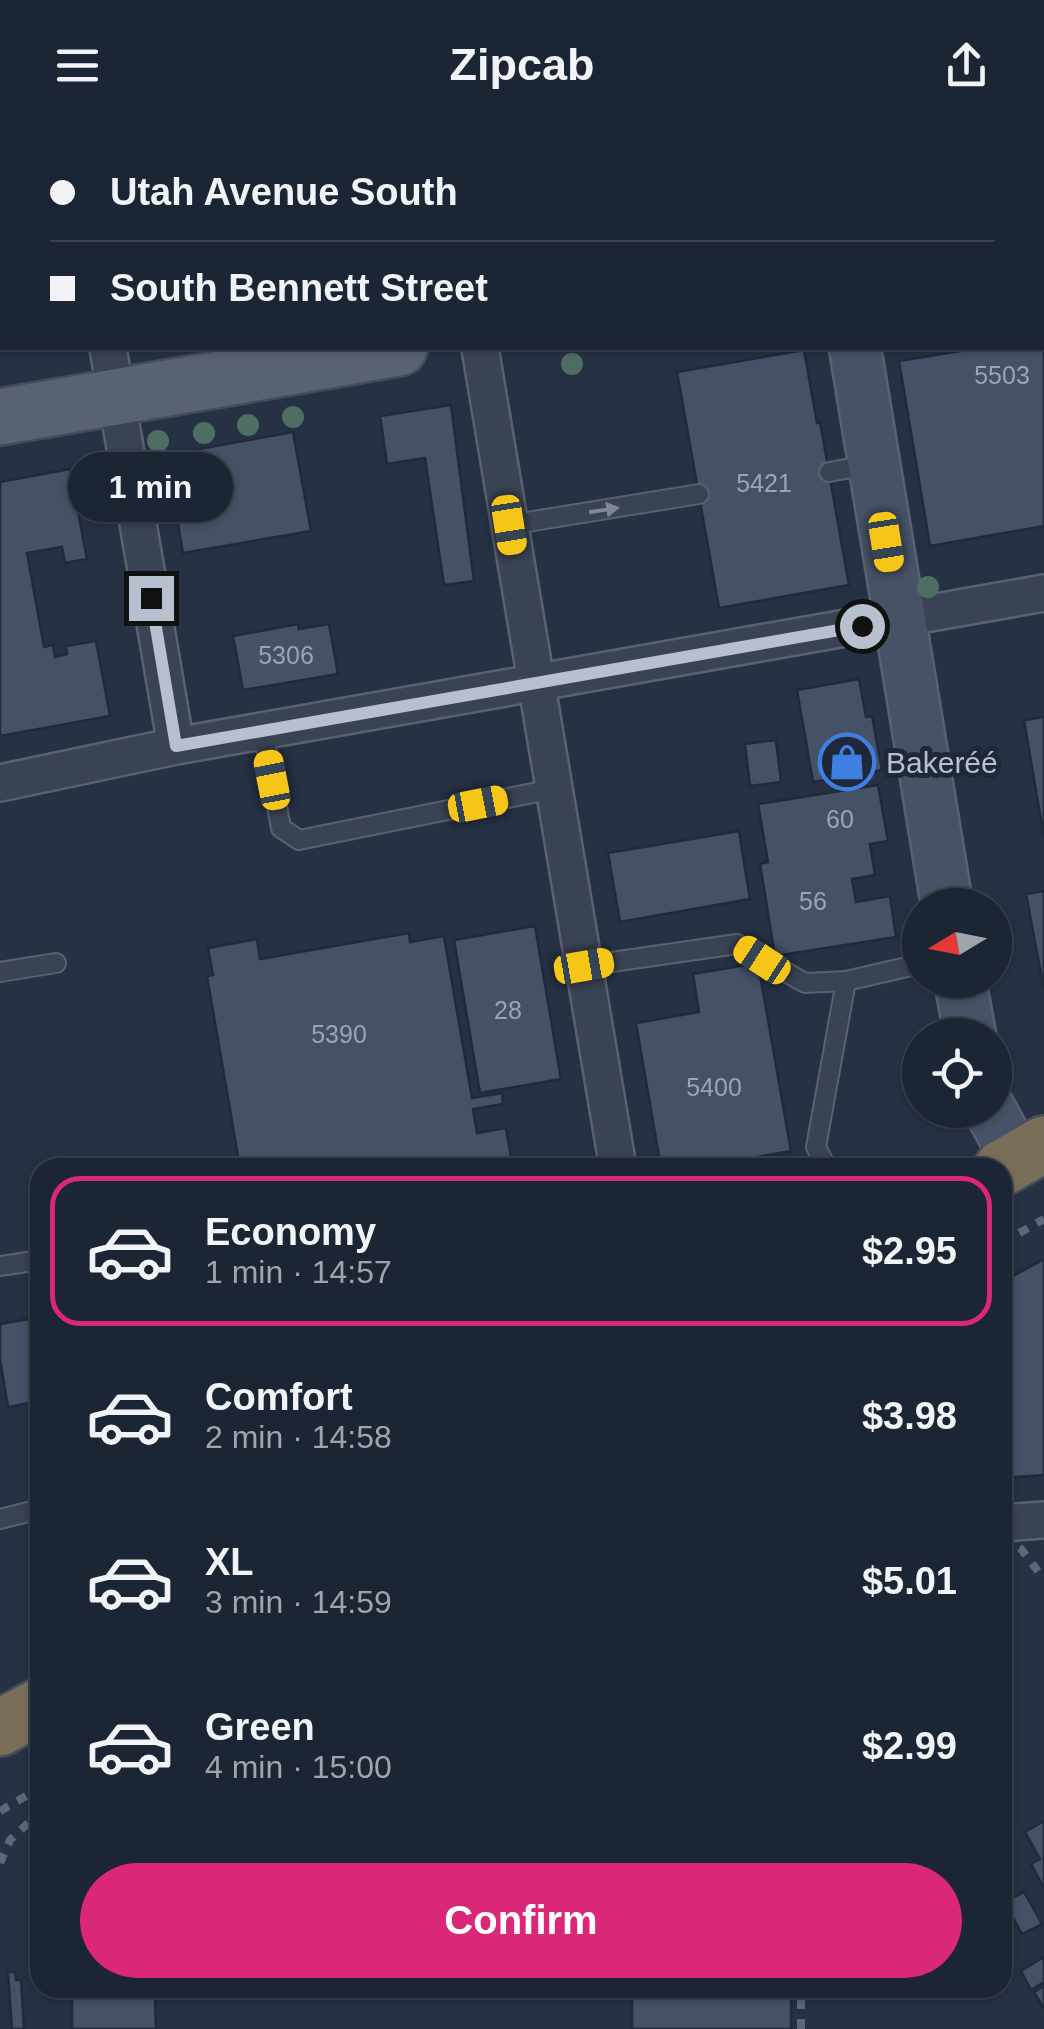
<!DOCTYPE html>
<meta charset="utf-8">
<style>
:root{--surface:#1c2533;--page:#252d3b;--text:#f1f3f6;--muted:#a0a5ac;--line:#3a424e;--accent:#db2777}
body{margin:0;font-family:Arial,sans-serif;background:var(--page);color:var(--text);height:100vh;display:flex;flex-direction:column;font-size:38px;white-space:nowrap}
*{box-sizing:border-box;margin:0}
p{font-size:32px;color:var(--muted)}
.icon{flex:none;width:55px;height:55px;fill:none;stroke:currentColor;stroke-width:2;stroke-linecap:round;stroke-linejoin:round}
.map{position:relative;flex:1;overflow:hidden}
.sheet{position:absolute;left:30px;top:1028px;width:982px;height:840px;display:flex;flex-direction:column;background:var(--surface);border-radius:30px;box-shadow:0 2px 8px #0004,0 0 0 2px var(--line)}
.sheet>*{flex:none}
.top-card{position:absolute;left:0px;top:0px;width:1045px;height:220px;box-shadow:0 2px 8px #0004,0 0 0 2px var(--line);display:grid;align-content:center;height:220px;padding:0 50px;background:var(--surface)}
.needle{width:65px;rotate:260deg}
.buttons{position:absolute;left:902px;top:758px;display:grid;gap:20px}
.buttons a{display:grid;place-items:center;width:110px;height:110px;border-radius:50%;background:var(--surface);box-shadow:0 2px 8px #0004,0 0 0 2px var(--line);font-size:50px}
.end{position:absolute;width:45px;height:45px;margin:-22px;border:12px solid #b8bfcd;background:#111;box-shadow:0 0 0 5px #111}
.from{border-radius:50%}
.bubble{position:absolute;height:70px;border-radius:35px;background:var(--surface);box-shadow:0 2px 8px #0004,0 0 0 2px var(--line);font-size:32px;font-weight:600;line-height:70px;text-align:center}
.car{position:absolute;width:30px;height:60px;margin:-30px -15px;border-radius:12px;box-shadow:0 0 8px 2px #0007;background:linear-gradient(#f5c518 24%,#345 0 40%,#f5c518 0 76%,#345 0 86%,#f5c518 0)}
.top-card b{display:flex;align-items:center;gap:35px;height:95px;font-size:38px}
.top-card b+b{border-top:2px solid var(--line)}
.top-card i{width:25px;height:25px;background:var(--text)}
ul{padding:18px 0 0;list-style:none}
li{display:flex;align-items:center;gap:30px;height:150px;margin:0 20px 15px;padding:0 30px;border:5px solid transparent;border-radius:30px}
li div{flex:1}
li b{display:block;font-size:38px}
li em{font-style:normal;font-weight:600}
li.active{border-color:var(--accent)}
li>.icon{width:90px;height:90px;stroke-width:1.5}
.cta{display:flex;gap:20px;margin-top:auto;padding:20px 50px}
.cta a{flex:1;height:115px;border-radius:60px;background:var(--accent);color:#fff;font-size:40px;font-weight:600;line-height:115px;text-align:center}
header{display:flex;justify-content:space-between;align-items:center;height:130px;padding:0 50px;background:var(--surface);font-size:45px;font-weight:600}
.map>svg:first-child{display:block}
.building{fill:#455166;stroke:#212a3a;stroke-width:2.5}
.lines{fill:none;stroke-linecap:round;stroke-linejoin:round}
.lane-casing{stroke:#596170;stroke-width:22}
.street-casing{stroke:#596170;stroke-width:40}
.secondary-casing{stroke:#596170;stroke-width:55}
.primary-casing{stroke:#444c5c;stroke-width:60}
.highway-casing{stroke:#454e5d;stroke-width:60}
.lane{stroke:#3a4353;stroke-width:18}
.street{stroke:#3a4353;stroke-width:35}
.secondary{stroke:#485266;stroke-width:50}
.primary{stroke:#596273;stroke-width:55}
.highway{stroke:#796e57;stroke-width:55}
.rail{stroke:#5c677a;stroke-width:8;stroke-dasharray:10 10;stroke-linecap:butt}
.tree{fill:#4e6d63}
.oneway{fill:#7f8796}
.route{stroke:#b8bfcd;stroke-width:12}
.labels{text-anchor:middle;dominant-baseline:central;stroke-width:10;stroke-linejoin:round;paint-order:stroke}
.number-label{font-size:25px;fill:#9ba4b3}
.poi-label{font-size:30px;fill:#b8bfcd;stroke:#1f2839;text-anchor:start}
</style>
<header><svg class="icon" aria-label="menu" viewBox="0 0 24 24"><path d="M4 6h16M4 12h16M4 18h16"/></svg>Zipcab<svg class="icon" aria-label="share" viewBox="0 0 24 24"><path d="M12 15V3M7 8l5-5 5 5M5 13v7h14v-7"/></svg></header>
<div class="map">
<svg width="1044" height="1899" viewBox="0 0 1044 1899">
<rect width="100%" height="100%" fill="#263144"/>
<g class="building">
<polygon points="142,0 207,0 208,2 143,2"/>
<polygon points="266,0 383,0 383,2 267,2"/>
<rect x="545" y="0" width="78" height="2"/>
<rect x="857" y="0" width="137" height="2"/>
<polygon points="1005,0 1044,0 1044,34 1042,2"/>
<polygon points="1,101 2,215 0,215 0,102"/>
<polygon points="1044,206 1044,396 930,416 899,231 979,218 1042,218"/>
<polygon points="804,220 817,293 820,292 849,455 719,478 677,242"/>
<polygon points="451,275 474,451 444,455 425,328 387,334 380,286"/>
<polygon points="293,302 311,401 183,423 166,325"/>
<polygon points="70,339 87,429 65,433 62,417 27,423 44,517 53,515 55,527 67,524 66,516 96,511 110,586 0,606 0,352"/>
<polygon points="298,494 299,499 329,494 338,544 243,560 233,506"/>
<polygon points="859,549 866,587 872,586 882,640 813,652 797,560"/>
<polygon points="1044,587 1044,708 1024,590"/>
<polygon points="776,610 781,652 750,656 745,614"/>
<polygon points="878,655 888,711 870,714 875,745 852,749 856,772 890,766 896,807 775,826 760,734 768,732 758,674"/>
<polygon points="739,701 750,769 620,792 608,723"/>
<polygon points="1044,761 1044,860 1026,764"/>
<polygon points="535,796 561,949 480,963 454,810"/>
<polygon points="409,803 410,812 444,806 472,968 502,963 503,974 473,979 477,1003 506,998 513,1038 240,1038 207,846 213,845 208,818 257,809 260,829"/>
<polygon points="758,833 791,1021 695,1038 661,1038 636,893 699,882 693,844"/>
<polygon points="788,1026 797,1038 719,1038"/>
<polygon points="1044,1129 1044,1345 1002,1348 1002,1152"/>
<polygon points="40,1187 40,1271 8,1277 0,1229 0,1194"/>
<polygon points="1044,1691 1044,1758 1031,1734 1040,1729 1025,1702"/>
<polygon points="1024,1762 1042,1794 1022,1804 1004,1772"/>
<polygon points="1044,1827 1044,1852 1031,1860 1021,1841"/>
<polygon points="8,1842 15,1842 16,1850 21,1850 24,1899 12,1899"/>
<polygon points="1044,1856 1044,1879 1034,1862"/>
<polygon points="72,1858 182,1858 182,1867 155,1867 156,1899 72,1899"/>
<rect x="632" y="1858" width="159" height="41"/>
</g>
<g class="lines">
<g class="lane-casing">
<g id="lane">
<polyline points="726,0 726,2"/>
<polyline points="829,342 873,334"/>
<polyline points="509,395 699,364"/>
<polyline points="263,601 281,698 299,710 553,659"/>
<polyline points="584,836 737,814 805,853 846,851"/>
<polyline points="0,842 56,833"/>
<polyline points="827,1038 816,1017 846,851 920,834"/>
<polyline points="0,1136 40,1130"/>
<polyline points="0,1389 40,1379"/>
</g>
</g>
<g class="street-casing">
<g id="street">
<polyline points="72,0 72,2"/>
<polyline points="445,0 445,2"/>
<polyline points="108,218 176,616"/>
<polyline points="480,218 618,1038"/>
<polyline points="0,653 176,616 1044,463"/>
<polyline points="1002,1393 1044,1390"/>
</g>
</g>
<g class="secondary-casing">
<g id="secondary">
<polyline points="814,0 814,2"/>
<polyline points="855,218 947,775"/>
<polyline points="960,850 970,905"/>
<polyline points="990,980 1017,1029"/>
</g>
</g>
<g class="primary-casing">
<g id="primary">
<polyline points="1042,102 1044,102"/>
<polyline points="0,287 399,218"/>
</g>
</g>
<g class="highway-casing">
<g id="highway">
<polyline points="1002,1038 1044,1014"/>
<polyline points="0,1598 40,1576"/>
</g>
</g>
<use href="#lane" class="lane"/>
<use href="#street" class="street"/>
<use href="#secondary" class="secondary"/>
<use href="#primary" class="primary"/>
<use href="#highway" class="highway"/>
<g class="rail">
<polyline points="1002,1113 1044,1089"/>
<polyline points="1002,1408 1021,1419 1044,1449"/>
<polyline points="0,1681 40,1658"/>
<polyline points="0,1733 10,1710 40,1682"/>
<polyline points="801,1899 801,1858"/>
</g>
</g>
<g class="tree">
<circle cx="572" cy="234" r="11"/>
<circle cx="293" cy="287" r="11"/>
<circle cx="248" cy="295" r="11"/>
<circle cx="204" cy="303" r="11"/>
<circle cx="158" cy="311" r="11"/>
<circle cx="928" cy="457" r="11"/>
</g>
<defs><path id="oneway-solid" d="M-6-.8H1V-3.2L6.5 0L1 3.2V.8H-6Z" transform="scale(2.5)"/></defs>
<use class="oneway" href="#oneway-solid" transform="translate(604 380) rotate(-9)"/>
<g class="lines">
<polyline class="route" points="151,468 176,616 862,496"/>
</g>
<defs>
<g id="shop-ring" transform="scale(2.875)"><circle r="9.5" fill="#1f2839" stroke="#3f7fe0" stroke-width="1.5"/><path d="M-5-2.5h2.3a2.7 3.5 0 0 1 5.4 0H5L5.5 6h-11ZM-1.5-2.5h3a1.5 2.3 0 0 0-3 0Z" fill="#3f7fe0"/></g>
</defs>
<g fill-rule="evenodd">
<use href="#shop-ring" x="847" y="632"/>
</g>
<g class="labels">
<g class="number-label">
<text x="1002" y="245">5503</text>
<text x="764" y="353">5421</text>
<text x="286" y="525">5306</text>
<text x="840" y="689">60</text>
<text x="813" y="771">56</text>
<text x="508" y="880">28</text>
<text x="339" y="904">5390</text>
<text x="714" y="957">5400</text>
</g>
<g class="poi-label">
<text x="886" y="632">Bakeréé</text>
</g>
</g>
</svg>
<div class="buttons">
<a><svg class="needle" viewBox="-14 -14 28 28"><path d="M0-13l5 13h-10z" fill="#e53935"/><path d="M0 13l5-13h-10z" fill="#a0a5ac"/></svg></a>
<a><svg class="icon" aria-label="locate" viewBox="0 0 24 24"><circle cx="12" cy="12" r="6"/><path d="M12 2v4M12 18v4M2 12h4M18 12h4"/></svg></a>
</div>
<i class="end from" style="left:862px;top:496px"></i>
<i class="end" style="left:151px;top:468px"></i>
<div class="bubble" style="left:68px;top:322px;width:165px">1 min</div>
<i class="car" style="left:509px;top:395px;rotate:171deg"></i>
<i class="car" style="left:886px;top:412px;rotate:171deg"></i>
<i class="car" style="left:272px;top:650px;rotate:349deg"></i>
<i class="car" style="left:478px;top:674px;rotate:79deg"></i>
<i class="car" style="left:762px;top:830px;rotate:303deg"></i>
<i class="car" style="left:584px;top:836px;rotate:80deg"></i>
<div class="top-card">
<b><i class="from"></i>Utah Avenue South</b>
<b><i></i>South Bennett Street</b>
</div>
<section class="sheet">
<ul>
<li class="active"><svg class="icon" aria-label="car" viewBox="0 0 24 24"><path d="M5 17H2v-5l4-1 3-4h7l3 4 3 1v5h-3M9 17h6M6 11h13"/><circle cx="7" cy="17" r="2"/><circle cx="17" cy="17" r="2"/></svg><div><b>Economy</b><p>1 min · 14:57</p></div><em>$2.95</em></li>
<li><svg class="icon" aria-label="car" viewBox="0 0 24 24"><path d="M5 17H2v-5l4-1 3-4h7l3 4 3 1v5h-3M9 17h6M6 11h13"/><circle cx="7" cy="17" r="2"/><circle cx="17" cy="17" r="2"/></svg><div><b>Comfort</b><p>2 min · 14:58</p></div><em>$3.98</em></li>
<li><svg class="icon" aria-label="car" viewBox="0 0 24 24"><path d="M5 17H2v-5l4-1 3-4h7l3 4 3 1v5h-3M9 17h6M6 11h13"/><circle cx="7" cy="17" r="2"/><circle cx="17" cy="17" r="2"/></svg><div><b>XL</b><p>3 min · 14:59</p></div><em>$5.01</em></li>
<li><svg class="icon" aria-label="car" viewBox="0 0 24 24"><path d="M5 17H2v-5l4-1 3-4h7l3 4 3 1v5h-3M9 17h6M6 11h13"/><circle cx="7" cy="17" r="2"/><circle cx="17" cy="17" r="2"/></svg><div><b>Green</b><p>4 min · 15:00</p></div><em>$2.99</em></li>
</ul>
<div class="cta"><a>Confirm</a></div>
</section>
</div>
